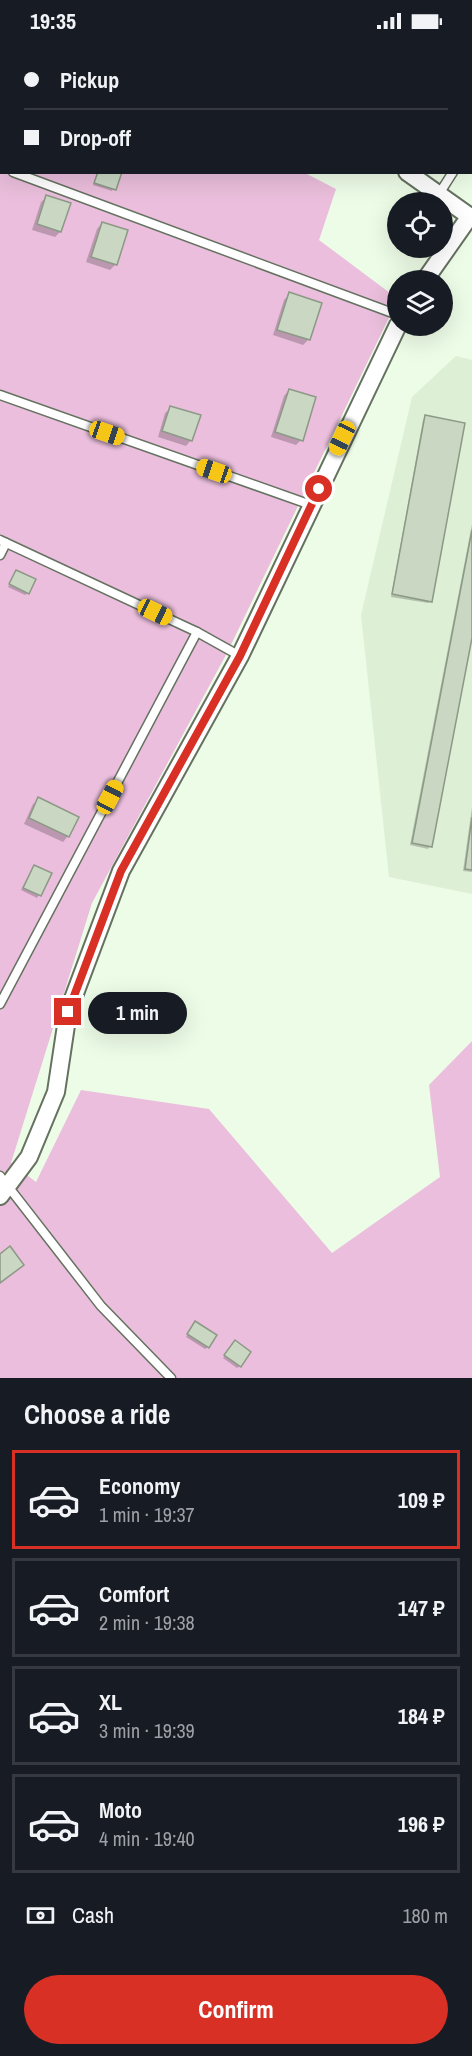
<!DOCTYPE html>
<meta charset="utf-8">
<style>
:root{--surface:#171b24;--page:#20242c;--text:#f1f3f6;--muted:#9ea1a6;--line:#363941;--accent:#d93025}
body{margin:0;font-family:"Archivo Narrow",sans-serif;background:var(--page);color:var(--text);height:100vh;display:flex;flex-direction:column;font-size:22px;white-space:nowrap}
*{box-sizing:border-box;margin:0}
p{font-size:20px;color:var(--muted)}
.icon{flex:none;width:33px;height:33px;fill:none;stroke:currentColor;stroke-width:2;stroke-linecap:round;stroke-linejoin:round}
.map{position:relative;height:1336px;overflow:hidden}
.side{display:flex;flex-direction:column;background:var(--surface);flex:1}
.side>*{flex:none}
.top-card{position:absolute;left:0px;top:0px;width:472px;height:132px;box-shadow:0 6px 24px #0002;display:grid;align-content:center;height:132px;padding:0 24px;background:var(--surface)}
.buttons{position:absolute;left:387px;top:150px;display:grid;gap:12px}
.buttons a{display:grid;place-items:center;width:66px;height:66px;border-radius:50%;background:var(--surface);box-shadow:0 6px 24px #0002;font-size:30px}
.end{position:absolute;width:27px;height:27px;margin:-14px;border:8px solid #d93025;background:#fff;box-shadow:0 0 0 3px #fff}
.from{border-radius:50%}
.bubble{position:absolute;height:42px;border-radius:21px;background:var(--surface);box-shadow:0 6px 24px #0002;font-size:20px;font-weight:800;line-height:42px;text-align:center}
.car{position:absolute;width:18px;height:36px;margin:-18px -9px;border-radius:8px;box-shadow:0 0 4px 2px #0007;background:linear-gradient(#f5c518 24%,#345 0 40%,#f5c518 0 76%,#345 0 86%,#f5c518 0)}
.top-card b{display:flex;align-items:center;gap:21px;height:57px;font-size:22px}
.top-card b+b{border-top:2px solid var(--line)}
.top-card i{width:15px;height:15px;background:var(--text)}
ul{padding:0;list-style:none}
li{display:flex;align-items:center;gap:18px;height:99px;margin:0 12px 9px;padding:0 12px;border:3px solid var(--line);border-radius:0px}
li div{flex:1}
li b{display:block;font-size:22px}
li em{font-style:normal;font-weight:800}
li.current{border-color:var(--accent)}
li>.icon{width:54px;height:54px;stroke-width:1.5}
h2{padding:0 24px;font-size:27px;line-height:72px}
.pay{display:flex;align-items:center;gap:15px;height:66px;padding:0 24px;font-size:22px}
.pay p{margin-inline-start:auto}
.cta{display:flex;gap:12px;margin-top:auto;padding:12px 24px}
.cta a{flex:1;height:69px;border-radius:36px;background:var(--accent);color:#fff;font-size:24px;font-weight:800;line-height:69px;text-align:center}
.status{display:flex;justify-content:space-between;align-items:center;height:42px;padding:0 30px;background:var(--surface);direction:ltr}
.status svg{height:16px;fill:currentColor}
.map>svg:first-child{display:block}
.built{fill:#ddf0d5}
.green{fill:#eabedc}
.shadow{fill:#0003}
.building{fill:#c9d7c3;stroke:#8c9986;stroke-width:1.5}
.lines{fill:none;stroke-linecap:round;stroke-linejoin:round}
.service-casing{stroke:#657260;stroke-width:11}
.minor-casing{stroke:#657260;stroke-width:20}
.service{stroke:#fff;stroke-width:8}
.minor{stroke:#fff;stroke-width:16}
.route{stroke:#d93025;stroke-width:8}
</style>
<div class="status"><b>19:35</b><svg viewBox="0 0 49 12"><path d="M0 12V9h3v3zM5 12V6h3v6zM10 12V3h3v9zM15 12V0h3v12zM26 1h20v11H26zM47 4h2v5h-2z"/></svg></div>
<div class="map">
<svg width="472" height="1336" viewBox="0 0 472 1336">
<rect width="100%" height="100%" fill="#edfce7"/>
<polygon class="built" points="456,314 472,318 472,852 389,835 361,573 412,355"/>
<g class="green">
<polygon points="0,0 60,1 2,2 2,130 305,131 336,147 319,198 398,257 227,611 92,861 11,1121 36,1140 81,1048 209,1067 332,1211 440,1135 429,1043 472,999 472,1336 0,1336"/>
<polygon points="316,0 472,0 472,54 471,55 471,2"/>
</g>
<g class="shadow">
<polygon points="97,130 120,130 112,149 93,143"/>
<polygon points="47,155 60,190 55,195 32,188 41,160"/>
<polygon points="102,181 116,222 110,228 86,220 97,187"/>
<polygon points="290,252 309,297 303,303 273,293 284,258"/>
<polygon points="289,348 301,398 296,403 271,395 284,354"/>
<polygon points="171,366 191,398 186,404 158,395 165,371"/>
<polygon points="426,375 431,559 428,561 391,555 423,378"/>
<polygon points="472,482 472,588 430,804 428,807 410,803"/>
<polygon points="16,530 28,551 25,553 8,545"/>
<polygon points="39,757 68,794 63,800 24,782 33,762"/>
<polygon points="472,765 472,830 463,829"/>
<polygon points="34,824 50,832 37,856 21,848"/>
<polygon points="193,1283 208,1305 205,1307 186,1295"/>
<polygon points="232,1303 240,1324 237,1326 223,1316"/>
</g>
<g class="building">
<polygon points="98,130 122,130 116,148 94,141"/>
<polygon points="46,153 71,161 61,190 37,182"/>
<polygon points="102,180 128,188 117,223 91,215"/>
<polygon points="289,250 322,261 310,298 277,288"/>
<polygon points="289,347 316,355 303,399 275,390"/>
<polygon points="170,364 201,373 192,399 162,389"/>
<polygon points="425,373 465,381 432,560 392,552"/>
<polygon points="472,488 472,596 432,805 412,801"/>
<polygon points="16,528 36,537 29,552 9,542"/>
<polygon points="38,755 79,775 69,795 29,776"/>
<polygon points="472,775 472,828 465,827"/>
<polygon points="34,823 52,831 41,854 23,846"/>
<polygon points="10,1204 24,1223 0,1241 0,1212"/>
<polygon points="195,1279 217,1293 209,1306 187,1292"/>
<polygon points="235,1298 251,1310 241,1325 224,1313"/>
</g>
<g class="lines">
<g class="service-casing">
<g id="service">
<polyline points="471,101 472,100"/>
<polyline points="0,126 2,126"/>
<polyline points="13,130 398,273"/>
<polyline points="439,152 453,130"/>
<polyline points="0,353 311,463"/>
<polyline points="0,498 197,590 240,614"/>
<polyline points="0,513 6,501"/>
<polyline points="0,962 197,590"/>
<polyline points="0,1134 101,1264 171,1336"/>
</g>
</g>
<g class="minor-casing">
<g id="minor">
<polyline points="217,0 219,2"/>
<polyline points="407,130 472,176"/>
<polyline points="425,238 470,174"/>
<polyline points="0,1154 29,1115 56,1050 68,970 121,829 240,614 398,283"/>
</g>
</g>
<use href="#service" class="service"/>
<use href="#minor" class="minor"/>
</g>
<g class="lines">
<polyline class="route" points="68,970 121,829 240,614 319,447"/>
</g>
</svg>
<div class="buttons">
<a><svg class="icon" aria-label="locate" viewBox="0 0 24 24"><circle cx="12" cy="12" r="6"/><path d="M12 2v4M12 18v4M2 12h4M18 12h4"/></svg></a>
<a><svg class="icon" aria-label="layers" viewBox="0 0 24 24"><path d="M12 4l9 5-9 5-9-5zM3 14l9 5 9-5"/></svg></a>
</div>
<i class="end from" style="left:319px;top:447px"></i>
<i class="end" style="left:68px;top:970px"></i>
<div class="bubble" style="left:88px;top:950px;width:99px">1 min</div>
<i class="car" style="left:107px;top:391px;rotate:109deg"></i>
<i class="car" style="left:342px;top:396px;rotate:205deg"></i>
<i class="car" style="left:214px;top:429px;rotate:289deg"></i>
<i class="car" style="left:155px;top:570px;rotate:115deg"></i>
<i class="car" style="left:110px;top:755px;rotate:28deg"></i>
<div class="top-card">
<b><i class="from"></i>Pickup</b>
<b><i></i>Drop-off</b>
</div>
</div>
<section class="side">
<h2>Choose a ride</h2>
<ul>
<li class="current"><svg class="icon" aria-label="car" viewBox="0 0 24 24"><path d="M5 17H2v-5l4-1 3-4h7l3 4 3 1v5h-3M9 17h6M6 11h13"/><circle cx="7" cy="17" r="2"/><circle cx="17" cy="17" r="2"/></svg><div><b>Economy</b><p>1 min · 19:37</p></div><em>109 ₽</em></li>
<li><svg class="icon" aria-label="car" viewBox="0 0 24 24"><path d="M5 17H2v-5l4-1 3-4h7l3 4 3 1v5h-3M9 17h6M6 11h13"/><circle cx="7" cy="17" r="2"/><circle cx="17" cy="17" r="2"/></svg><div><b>Comfort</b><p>2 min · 19:38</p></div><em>147 ₽</em></li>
<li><svg class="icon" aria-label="car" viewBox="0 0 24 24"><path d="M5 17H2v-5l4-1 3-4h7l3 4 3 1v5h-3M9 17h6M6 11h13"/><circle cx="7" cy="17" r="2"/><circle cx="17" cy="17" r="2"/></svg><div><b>XL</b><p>3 min · 19:39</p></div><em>184 ₽</em></li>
<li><svg class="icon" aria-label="car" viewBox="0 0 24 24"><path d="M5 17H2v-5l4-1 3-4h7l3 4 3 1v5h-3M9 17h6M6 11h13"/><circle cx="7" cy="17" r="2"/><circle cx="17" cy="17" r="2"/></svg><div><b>Moto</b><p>4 min · 19:40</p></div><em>196 ₽</em></li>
</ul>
<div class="pay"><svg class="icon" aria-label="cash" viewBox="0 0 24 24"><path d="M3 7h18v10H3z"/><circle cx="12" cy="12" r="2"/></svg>Cash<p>180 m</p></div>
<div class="cta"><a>Confirm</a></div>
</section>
